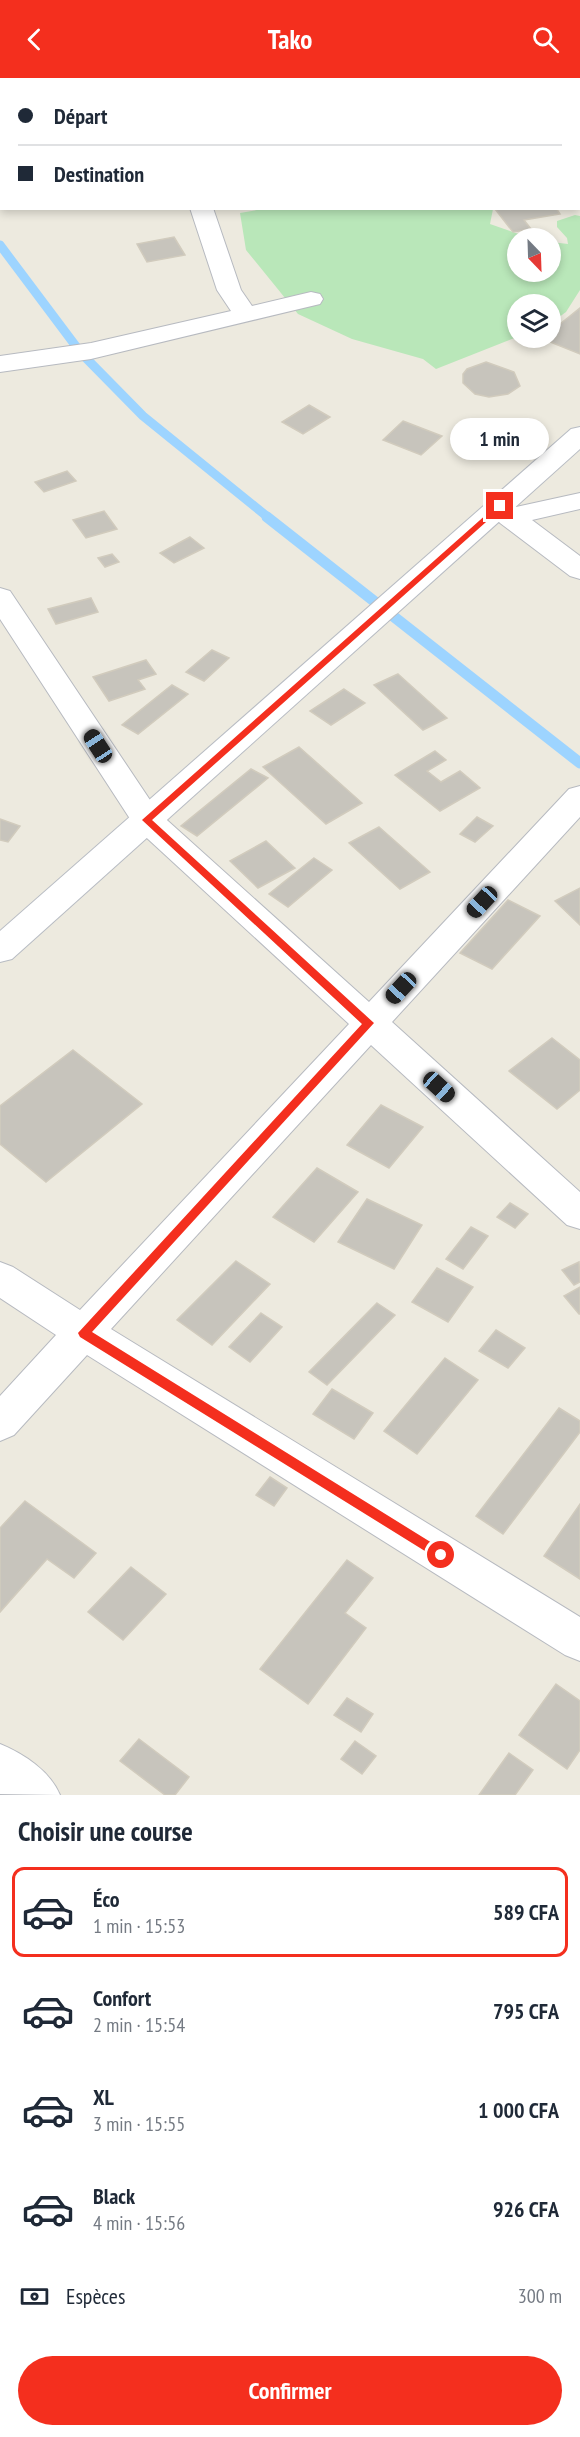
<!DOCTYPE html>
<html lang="fr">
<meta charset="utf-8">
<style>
:root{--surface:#fff;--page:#f2f2f3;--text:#1f2937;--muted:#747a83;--line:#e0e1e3;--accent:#f42f1e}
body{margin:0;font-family:"PT Sans Narrow",sans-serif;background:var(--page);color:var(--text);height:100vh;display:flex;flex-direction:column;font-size:22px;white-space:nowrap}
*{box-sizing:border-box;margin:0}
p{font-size:20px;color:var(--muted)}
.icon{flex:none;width:33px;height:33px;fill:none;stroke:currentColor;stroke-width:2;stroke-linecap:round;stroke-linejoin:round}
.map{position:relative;height:1717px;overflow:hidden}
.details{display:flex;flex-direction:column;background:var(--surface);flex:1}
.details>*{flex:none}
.top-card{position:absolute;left:0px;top:0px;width:580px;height:132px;box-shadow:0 3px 9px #0003;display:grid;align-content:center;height:132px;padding:0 18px;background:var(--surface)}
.needle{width:39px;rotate:157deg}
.controls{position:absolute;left:507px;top:150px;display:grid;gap:12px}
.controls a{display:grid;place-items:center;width:54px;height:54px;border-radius:50%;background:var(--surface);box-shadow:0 3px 9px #0003;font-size:30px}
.end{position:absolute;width:27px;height:27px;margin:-14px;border:8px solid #f42f1e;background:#fff;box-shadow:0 0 0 3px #fff}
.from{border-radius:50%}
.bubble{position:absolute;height:42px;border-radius:21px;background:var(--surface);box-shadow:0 3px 9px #0003;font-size:20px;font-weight:800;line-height:42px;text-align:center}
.car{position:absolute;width:18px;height:36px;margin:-18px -9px;border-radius:8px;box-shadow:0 0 4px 2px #0007;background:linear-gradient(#222 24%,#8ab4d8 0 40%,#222 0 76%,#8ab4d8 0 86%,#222 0)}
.top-card b{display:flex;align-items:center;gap:21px;height:57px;font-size:22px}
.top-card b+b{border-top:2px solid var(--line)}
.top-card i{width:15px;height:15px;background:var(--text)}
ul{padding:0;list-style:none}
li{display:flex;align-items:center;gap:18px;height:90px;margin:0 12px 9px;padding:0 6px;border:3px solid transparent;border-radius:12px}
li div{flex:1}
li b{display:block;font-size:22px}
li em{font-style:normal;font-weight:800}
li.selected{border-color:var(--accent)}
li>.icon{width:54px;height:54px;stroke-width:1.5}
h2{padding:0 18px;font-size:27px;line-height:72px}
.pay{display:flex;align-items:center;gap:15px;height:66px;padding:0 18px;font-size:22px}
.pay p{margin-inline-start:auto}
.primary-button{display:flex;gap:12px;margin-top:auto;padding:12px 18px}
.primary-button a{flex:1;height:69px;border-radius:36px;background:var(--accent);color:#fff;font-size:24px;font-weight:800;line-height:69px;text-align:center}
header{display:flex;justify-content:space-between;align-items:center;height:78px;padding:0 18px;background:var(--accent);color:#fff;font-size:27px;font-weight:800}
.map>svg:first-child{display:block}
.green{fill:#b9e7b9}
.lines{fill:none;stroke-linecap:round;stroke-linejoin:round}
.stream-far1{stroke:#9dd4ff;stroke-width:9}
.stream{stroke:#9dd4ff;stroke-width:11}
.building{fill:#c7c4bc;stroke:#d1cbbd;stroke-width:1.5}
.street-casing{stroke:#b7bac0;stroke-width:2}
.secondary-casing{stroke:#b8bcc3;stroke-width:2}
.street{fill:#fff;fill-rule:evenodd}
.secondary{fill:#fff;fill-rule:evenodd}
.route{fill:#f42f1e}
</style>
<header><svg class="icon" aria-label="back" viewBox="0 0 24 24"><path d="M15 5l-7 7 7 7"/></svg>Tako<svg class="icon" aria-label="search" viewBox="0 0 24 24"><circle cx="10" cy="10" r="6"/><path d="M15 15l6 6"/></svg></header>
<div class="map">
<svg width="580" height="1717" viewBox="0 0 580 1717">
<rect width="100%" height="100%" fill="#edeadf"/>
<polygon class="green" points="268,130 493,131 490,146 530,160 518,160 518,194 550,194 551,164 568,166 567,160 557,149 557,143 575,137 580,138 580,212 566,234 551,245 550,226 518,226 517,259 436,291 423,281 352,261 298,236 246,172 240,135"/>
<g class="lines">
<polyline class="stream-far1" points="0,167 81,275 143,338 269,440"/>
<polyline class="stream" points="267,439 580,685"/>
</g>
<g class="building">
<polygon points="226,0 326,0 326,2"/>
<polygon points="470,0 540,0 542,2 471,2"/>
<polygon points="556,130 560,136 524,142 531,151 513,154 495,131"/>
<polygon points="174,159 185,177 147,184 137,166"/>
<polygon points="580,230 580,276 543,261 550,260 550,254"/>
<polygon points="486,284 514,294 520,308 508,316 489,319 475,316 463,305 463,296 467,291"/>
<polygon points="309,327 330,339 303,356 282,344"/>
<polygon points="403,343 442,358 421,377 383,362"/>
<polygon points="67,393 76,403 44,414 35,404"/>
<polygon points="104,433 117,451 86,460 73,442"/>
<polygon points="190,459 204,470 174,485 160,475"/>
<polygon points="112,476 119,484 105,489 98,480"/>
<polygon points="91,520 98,534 56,546 48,531"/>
<polygon points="212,572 229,580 204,603 186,594"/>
<polygon points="146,582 156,596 138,602 145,611 109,623 93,599"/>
<polygon points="398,596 447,640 423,652 374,607"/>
<polygon points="172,607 188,616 138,656 122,647"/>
<polygon points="344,611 365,625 331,647 310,633"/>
<polygon points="299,669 362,725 326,746 263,689"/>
<polygon points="435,673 446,682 427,693 441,704 460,693 480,710 440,733 395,697"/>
<polygon points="251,691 268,700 197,758 181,748"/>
<polygon points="477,739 493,748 475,764 460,756"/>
<polygon points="0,741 20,748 8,764 0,762"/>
<polygon points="379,749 430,794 400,811 349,765"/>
<polygon points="266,763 295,790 258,810 230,783"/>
<polygon points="314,780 332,792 288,829 269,816"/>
<polygon points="580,810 580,847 555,823"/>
<polygon points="508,822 540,838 492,891 460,875"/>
<polygon points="552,960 580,982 580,1012 557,1031 509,993"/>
<polygon points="73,972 142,1026 46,1104 0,1066 0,1028"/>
<polygon points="381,1027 423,1049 389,1090 347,1067"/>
<polygon points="317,1090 358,1114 314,1164 273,1139"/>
<polygon points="367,1121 422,1147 394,1191 338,1164"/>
<polygon points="510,1125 528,1136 515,1150 497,1139"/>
<polygon points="471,1149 488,1158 463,1191 446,1181"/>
<polygon points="236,1183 270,1206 212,1267 177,1242"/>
<polygon points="579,1184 580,1204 574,1207 562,1192"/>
<polygon points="437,1190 473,1209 448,1244 412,1224"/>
<polygon points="580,1209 580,1236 579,1236 564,1218"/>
<polygon points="377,1225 395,1237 327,1307 309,1294"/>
<polygon points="261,1235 282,1249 250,1284 229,1269"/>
<polygon points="496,1252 525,1270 508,1290 479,1273"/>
<polygon points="445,1280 478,1302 417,1376 384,1353"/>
<polygon points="332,1311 373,1335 354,1361 313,1336"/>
<polygon points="559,1330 580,1343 580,1354 503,1456 476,1438"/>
<polygon points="270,1399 287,1410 274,1428 256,1417"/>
<polygon points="25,1423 96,1475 74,1500 47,1481 0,1534 0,1450"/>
<polygon points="580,1426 580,1501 544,1478"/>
<polygon points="347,1482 373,1500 345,1535 366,1550 308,1626 260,1591"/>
<polygon points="131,1489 166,1516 123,1562 88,1534"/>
<polygon points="556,1606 580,1623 580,1672 567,1691 519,1657"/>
<polygon points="347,1620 373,1636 361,1654 334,1637"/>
<polygon points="139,1661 189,1699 175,1717 165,1717 120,1683"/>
<polygon points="355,1663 376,1678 362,1696 341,1681"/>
<polygon points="509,1675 533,1692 515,1717 479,1717"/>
</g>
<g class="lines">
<g class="street-casing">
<g id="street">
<rect x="146" y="0" width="22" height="2"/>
<polygon points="190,130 213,130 241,212 252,228 311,214 320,216 323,221 320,226 91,281 0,294 0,278 91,265 231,233 217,212"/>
<path d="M580,415V431L532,442L580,478V501L570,498L500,445L486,428L490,422C502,419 508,420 516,429Z"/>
<polygon points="0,510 10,513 158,734 369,924 569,711 580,708 580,739 392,944 580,1114 580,1151 567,1147 371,967 111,1251 580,1539 580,1583 565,1577 87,1277 14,1357 0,1363 0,1318 56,1257 0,1220 0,1184 13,1189 80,1232 349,946 136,750 0,541"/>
<path d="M0,1666C24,1676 50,1693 60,1717L0,1716Z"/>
</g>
</g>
<g class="secondary-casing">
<polygon id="secondary" points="580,349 580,371 12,881 0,884 0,853 571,351"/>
</g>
<use href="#street" class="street"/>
<use href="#secondary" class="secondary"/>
</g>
<polygon class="route" points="497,427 504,428 152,742 374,945 92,1254 445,1473 447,1477 441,1483 80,1259 78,1255 362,946 142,742"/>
</svg>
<div class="controls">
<a><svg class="needle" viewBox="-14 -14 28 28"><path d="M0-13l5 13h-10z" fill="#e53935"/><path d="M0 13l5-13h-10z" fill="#747a83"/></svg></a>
<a><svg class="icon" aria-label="layers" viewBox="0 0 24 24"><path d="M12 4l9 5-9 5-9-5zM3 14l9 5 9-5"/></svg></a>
</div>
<i class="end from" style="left:441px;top:1477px"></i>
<i class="end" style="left:500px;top:428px"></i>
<div class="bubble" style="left:450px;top:340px;width:99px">1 min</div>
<i class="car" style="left:98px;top:668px;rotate:327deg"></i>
<i class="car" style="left:482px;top:824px;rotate:223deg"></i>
<i class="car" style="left:401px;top:910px;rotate:223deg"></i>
<i class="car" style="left:439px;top:1009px;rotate:132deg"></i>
<div class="top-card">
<b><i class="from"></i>Départ</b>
<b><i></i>Destination</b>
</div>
</div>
<section class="details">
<h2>Choisir une course</h2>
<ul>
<li class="selected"><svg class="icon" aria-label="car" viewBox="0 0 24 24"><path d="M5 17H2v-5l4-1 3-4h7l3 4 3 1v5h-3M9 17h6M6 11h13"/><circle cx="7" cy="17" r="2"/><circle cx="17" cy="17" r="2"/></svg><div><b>Éco</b><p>1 min · 15:53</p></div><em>589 CFA</em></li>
<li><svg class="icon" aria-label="car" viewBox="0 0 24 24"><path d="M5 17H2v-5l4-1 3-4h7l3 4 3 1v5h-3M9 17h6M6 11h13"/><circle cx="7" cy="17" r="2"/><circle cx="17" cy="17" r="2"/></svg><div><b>Confort</b><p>2 min · 15:54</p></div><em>795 CFA</em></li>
<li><svg class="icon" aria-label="car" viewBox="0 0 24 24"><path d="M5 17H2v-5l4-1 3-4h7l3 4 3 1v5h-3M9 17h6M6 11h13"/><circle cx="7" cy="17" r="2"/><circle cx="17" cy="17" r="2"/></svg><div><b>XL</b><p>3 min · 15:55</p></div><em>1 000 CFA</em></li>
<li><svg class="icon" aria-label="car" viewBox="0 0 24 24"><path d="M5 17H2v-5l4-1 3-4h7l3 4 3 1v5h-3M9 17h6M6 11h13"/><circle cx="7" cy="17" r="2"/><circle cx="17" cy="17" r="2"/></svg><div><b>Black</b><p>4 min · 15:56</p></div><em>926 CFA</em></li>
</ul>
<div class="pay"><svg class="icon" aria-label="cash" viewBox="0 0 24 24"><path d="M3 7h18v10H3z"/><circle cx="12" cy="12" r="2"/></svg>Espèces<p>300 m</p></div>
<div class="primary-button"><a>Confirmer</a></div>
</section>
